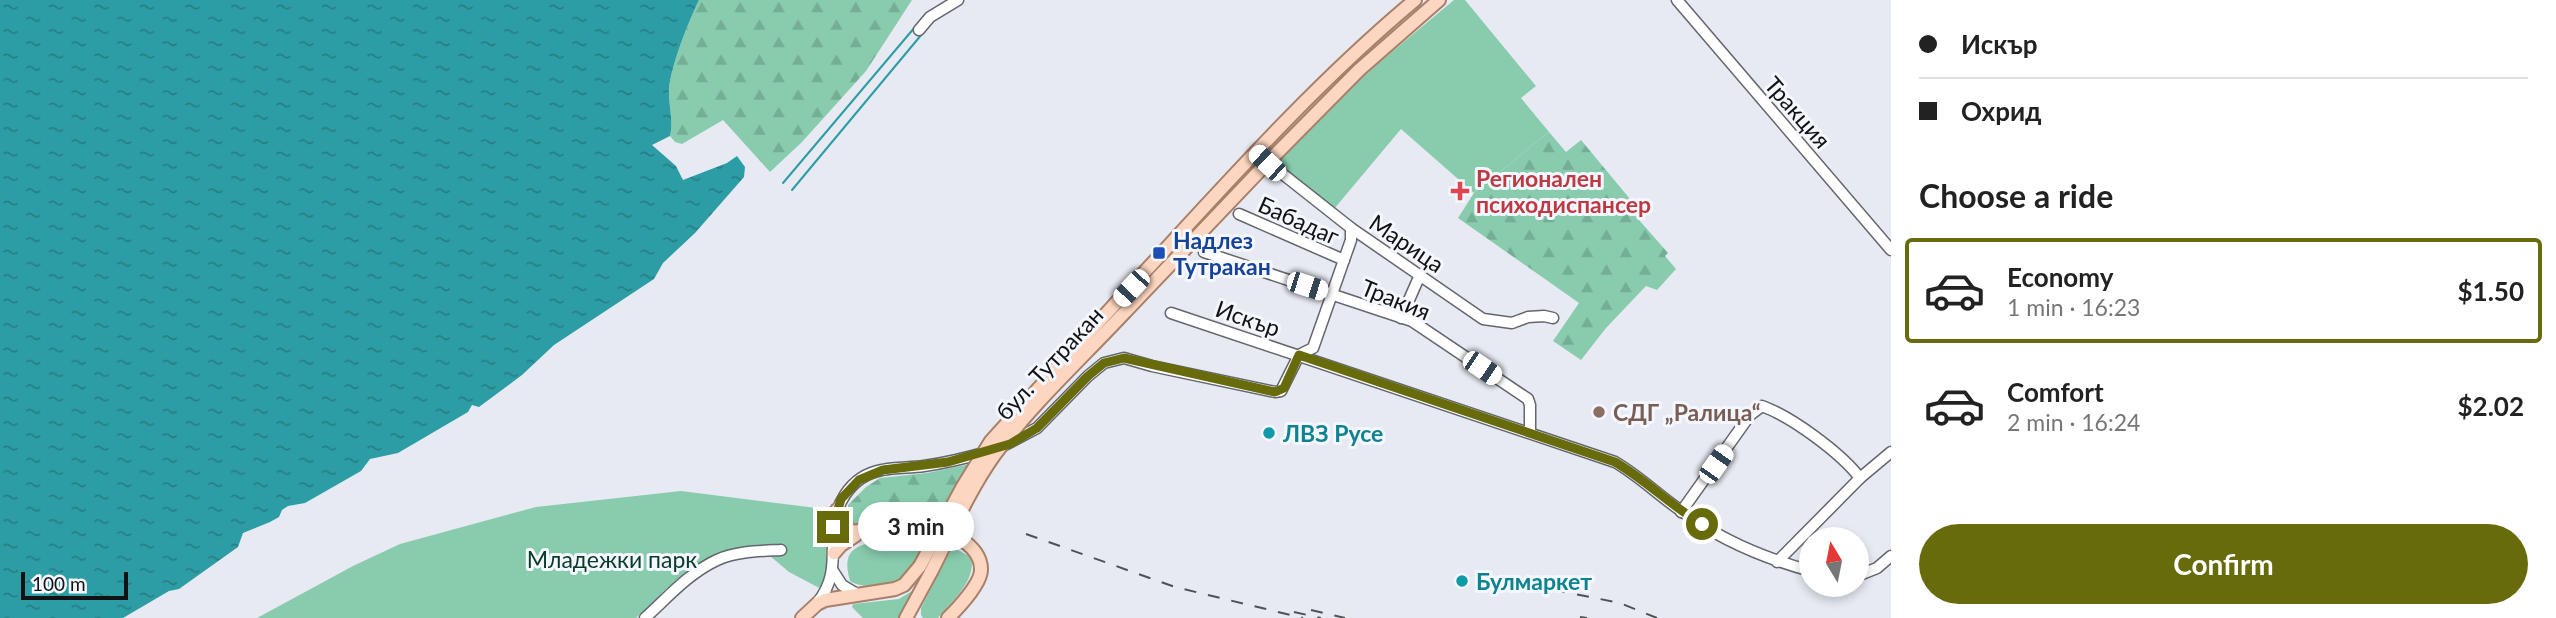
<!DOCTYPE html>
<meta charset="utf-8">
<style>
:root{--surface:#fff;--page:#f6f6f6;--text:#222;--muted:#767676;--line:#e0e0e0;--accent:#676b0c}
body{margin:0;font-family:Lato,sans-serif;background:var(--page);color:var(--text);height:100vh;display:flex;flex-direction:column;font-size:26px;white-space:nowrap}
*{box-sizing:border-box;margin:0}
p{font-size:23px;color:var(--muted)}
.icon{flex:none;width:38px;height:38px;fill:none;stroke:currentColor;stroke-width:2;stroke-linecap:round;stroke-linejoin:round}
.map{position:relative;flex:1;overflow:hidden}
.details{display:flex;flex-direction:column;background:var(--surface);width:665px}
.details>*{flex:none}
.top-card{display:grid;align-content:center;height:154px;padding:0 28px;background:var(--surface)}
.needle{width:46px;rotate:350deg}
.tools{position:absolute;left:1799px;top:527px;display:grid;gap:14px}
.tools a{display:grid;place-items:center;width:70px;height:70px;border-radius:50%;background:var(--surface);box-shadow:0 4px 10px #0003;font-size:35px}
.scale{position:absolute;left:21px;bottom:18px;width:107px;box-sizing:border-box;padding-left:7px;border:4px solid #111214;border-top:0;font-size:19px;line-height:24px;white-space:nowrap;color:#111214;-webkit-text-stroke:5px #f5f7fe;paint-order:stroke}
.end{position:absolute;width:32px;height:32px;margin:-16px;border:9px solid #676b0c;background:#fff;box-shadow:0 0 0 4px #fff}
.from{border-radius:50%}
.bubble{position:absolute;height:49px;border-radius:24px;background:var(--surface);box-shadow:0 4px 10px #0003;font-size:23px;font-weight:700;line-height:49px;text-align:center}
.car{position:absolute;width:21px;height:42px;margin:-21px -10px;border-radius:9px;box-shadow:0 0 5px 2px #0007;background:linear-gradient(#fff 24%,#345 0 40%,#fff 0 76%,#345 0 86%,#fff 0)}
.top-card b{display:flex;align-items:center;gap:24px;height:66px;font-size:26px}
.top-card b+b{border-top:2px solid var(--line)}
.top-card i{width:18px;height:18px;background:var(--text)}
ul{padding:0;list-style:none}
li{display:flex;align-items:center;gap:21px;height:105px;margin:0 14px 10px;padding:0 14px;border:4px solid transparent;border-radius:7px}
li div{flex:1}
li b{display:block;font-size:26px}
li em{font-style:normal;font-weight:700}
li.active{border-color:var(--accent)}
li>.icon{width:63px;height:63px;stroke-width:1.5}
h2{padding:0 28px;font-size:32px;line-height:84px}
.action{display:flex;gap:14px;margin-top:auto;padding:14px 28px}
.action a{flex:1;height:80px;border-radius:42px;background:var(--accent);color:#fff;font-size:28px;font-weight:700;line-height:80px;text-align:center}
main{display:flex;flex:1;min-height:0}
.map>svg:first-child{display:block}
.green{fill:#88ccad}
.forest{fill:url(#forest-firs)}
.water{fill:url(#water-ripples)}
.lines{fill:none;stroke-linecap:round;stroke-linejoin:round}
.stream{stroke:#2d9da5;stroke-width:2}
.minor-casing{stroke:#64666d;stroke-width:13}
.major-casing{stroke:#a88069;stroke-width:16}
.minor{stroke:#fff;stroke-width:10}
.major{stroke:#fcd6c1;stroke-width:12}
.rail{stroke:#4f5154;stroke-width:2;stroke-dasharray:12 12;stroke-linecap:butt}
.major-bridge-casing{stroke:#a88069;stroke-width:16;stroke-linecap:butt}
.major-bridge{stroke:#fcd6c1;stroke-width:12}
.route{stroke:#676b0c;stroke-width:9}
.health-dot{fill:#e0444e;stroke:#f5f7fe;stroke-width:2.5}
.transit-dot{fill:#1a4fb4;stroke:#f5f7fe;stroke-width:2.5}
.education-dot{fill:#8d6e63;stroke:#f5f7fe;stroke-width:2.5}
.culture-dot{fill:#0f9aa8;stroke:#f5f7fe;stroke-width:2.5}
.labels{text-anchor:middle;dominant-baseline:central;stroke-width:6;stroke-linejoin:round;paint-order:stroke}
.street-label{font-size:23px;fill:#111214;stroke:#f5f7fe}
.health-label{font-size:23px;font-weight:bold;fill:#be3a42;stroke:#f5f7fe;text-anchor:start}
.transit-label{font-size:23px;font-weight:bold;fill:#164399;stroke:#f5f7fe;text-anchor:start}
.education-label{font-size:23px;font-weight:bold;fill:#785e54;stroke:#f5f7fe;text-anchor:start}
.culture-label{font-size:23px;font-weight:bold;fill:#0d838f;stroke:#f5f7fe;text-anchor:start}
.park-label{font-size:23px;fill:#0a3b29;stroke:#f5f7fe}
</style>
<main>
<div class="map">
<svg width="1891" height="618" viewBox="0 0 1891 618">
<defs>
<pattern id="forest-firs" width="22" height="20" patternUnits="userSpaceOnUse" patternTransform="scale(1.75)"><rect width="22" height="20" fill="#88ccad"/><path d="M5 1l3.5 6h-7zM16 11l3.5 6h-7z" fill="#74ae94"/></pattern>
<pattern id="water-ripples" width="26" height="14" patternUnits="userSpaceOnUse" patternTransform="scale(1.75)"><rect width="26" height="14" fill="#2d9da5"/><path d="M2 4q2-2 4 0t4 0M15 11q2-2 4 0t4 0" fill="none" stroke="#257f85"/></pattern>
</defs>
<rect width="100%" height="100%" fill="#e7eaf2"/>
<g class="green">
<polygon points="1454,0 1465,0 1536,86 1521,98 1549,132 1474,193 1401,129 1334,209 1276,164 1370,70"/>
<polygon points="681,491 833,510 825,591 789,572 758,546 717,556 666,589 636,618 257,618 353,566 400,544 536,507"/>
<path d="M902,534L926,541C921,553 916,568 905,576C893,586 863,590 850,581C840,545 860,546 886,539C892,538 896,535 902,534Z"/>
<path d="M952,547L971,557C977,580 952,601 938,618H923L921,615V608Z"/>
<polygon points="917,588 900,618 863,618 852,607 853,604 899,599"/>
</g>
<g class="forest">
<path d="M699,0H912L866,71L802,142L770,172L723,120L682,144L675,142L670,136C674,120 668,105 669,88C672,63 688,23 699,0Z"/>
<polygon points="1549,132 1566,152 1581,140 1630,199 1625,204 1668,253 1665,256 1676,269 1657,290 1646,286 1606,328 1581,360 1553,341 1579,303 1458,218 1474,193"/>
<polygon points="975,463 939,524 907,517 859,529 848,518 848,505 866,487 880,478 927,473"/>
</g>
<path class="water" d="M0,0H699C688,23 672,63 669,88C668,105 674,120 670,136L652,145L676,166L683,180L727,163L737,156L745,167L744,177L695,233L663,263L654,279L554,345L522,375L479,407L472,405L468,412L398,453L370,459L361,471L305,503L288,506L282,510L279,517L270,522L243,533L238,547L179,589L169,591L123,618H0Z"/>
<g class="lines">
<g class="stream">
<polyline points="783,183 915,27"/>
<polyline points="792,190 922,34"/>
</g>
<g class="minor-casing">
<g id="minor">
<polyline points="1677,0 1891,250"/>
<polyline points="919,30 930,17 958,0"/>
<polyline points="1256,153 1351,228 1483,319 1512,323 1528,317 1544,316 1553,318"/>
<polyline points="1239,214 1344,260"/>
<polyline points="1204,252 1412,321 1528,399 1530,405 1530,432"/>
<path d="M1171,313L1615,462C1639,476 1657,494 1680,510C1720,540 1763,558 1811,571"/>
<polyline points="1401,318 1420,275"/>
<polyline points="1001,447 1037,428 1088,376 1104,363 1124,358 1152,366 1275,392 1281,391 1299,355 1313,348 1351,240 1351,228"/>
<path d="M1681,512L1750,415L1762,406C1792,417 1841,453 1860,478"/>
<polyline points="1777,562 1860,478 1891,452"/>
<polyline points="833,571 842,585 857,594"/>
<polyline points="1857,576 1877,568 1891,556"/>
<path d="M817,603C834,583 833,563 833,538C833,507 849,476 882,470C896,467 910,468 924,466C946,463 966,458 987,452"/>
<path d="M645,618C668,597 689,573 717,560C736,551 761,551 781,550"/>
</g>
</g>
<g class="major-casing">
<g id="major">
<path d="M1115,304C1212,200 1306,91 1415,0"/>
<polyline points="1125,312 1267,163 1359,70 1439,0"/>
<polyline points="837,510 841,521 853,533"/>
<path d="M833,536C861,531 891,522 920,524C941,526 981,543 981,569C982,583 957,609 948,618"/>
<polyline points="834,553 841,545 856,535"/>
<polyline points="802,618 817,604 825,600 895,589 904,585 920,566"/>
<polyline points="906,618 931,572"/>
</g>
</g>
<use href="#minor" class="minor"/>
<use href="#major" class="major"/>
<g class="rail">
<polyline points="1026,534 1175,587 1303,618"/>
<polyline points="1530,585 1620,603 1657,618"/>
<polyline points="1311,610 1345,618"/>
<polyline points="1294,612 1321,618"/>
<polyline points="1580,617 1587,618"/>
</g>
<g class="major-bridge-casing">
<g id="major-bridge">
<polyline points="920,566 962,488 991,441 1115,304"/>
<path d="M931,572C951,533 969,490 995,454C1032,404 1082,358 1125,312"/>
</g>
</g>
<use href="#major-bridge" class="major-bridge"/>
</g>
<g class="lines">
<path class="route" d="M833,527L841,499L859,480L883,470L948,462L1010,444L1037,428L1088,376L1104,363L1124,358L1275,392L1284,388L1299,355L1615,462C1646,480 1671,506 1702,524"/>
</g>
<path class="health-dot" d="M1456.5 180.5h7v7h7v7h-7v7h-7v-7h-7v-7h7z"/>
<rect class="transit-dot" x="1152" y="246" width="14" height="14" rx="3.5"/>
<circle class="education-dot" cx="1599" cy="412" r="7"/>
<g class="culture-dot">
<circle cx="1269" cy="433" r="7"/>
<circle cx="1462" cy="581" r="7"/>
</g>
<g class="labels">
<g class="street-label">
<text transform="translate(1798 112) rotate(49)">Тракция</text>
<text transform="translate(1299 220) rotate(24)">Бабадаг</text>
<text transform="translate(1407 243) rotate(34)">Марица</text>
<text transform="translate(1396 299) rotate(22)">Тракия</text>
<text transform="translate(1248 318) rotate(19)">Искър</text>
<text transform="translate(1049 363) rotate(-47)">бул. Тутракан</text>
</g>
<g class="health-label">
<text x="1476" y="178">Регионален<tspan x="1476" dy="26">психодиспансер</tspan></text>
</g>
<g class="transit-label">
<text x="1173" y="240">Надлез<tspan x="1173" dy="26">Тутракан</tspan></text>
</g>
<g class="education-label">
<text x="1613" y="412">СДГ „Ралица“</text>
</g>
<g class="culture-label">
<text x="1283" y="433">ЛВЗ Русе</text>
<text x="1476" y="581">Булмаркет</text>
</g>
<g class="park-label">
<text x="612" y="559">Младежки парк</text>
</g>
</g>
</svg>
<div class="tools">
<a><svg class="needle" viewBox="-14 -14 28 28"><path d="M0-13l5 13h-10z" fill="#e53935"/><path d="M0 13l5-13h-10z" fill="#767676"/></svg></a>
</div>
<div class="scale">100 m</div>
<i class="end from" style="left:1702px;top:524px"></i>
<i class="end" style="left:833px;top:527px"></i>
<div class="bubble" style="left:858px;top:502px;width:116px">3 min</div>
<i class="car" style="left:1267px;top:163px;rotate:313deg"></i>
<i class="car" style="left:1307px;top:286px;rotate:108deg"></i>
<i class="car" style="left:1131px;top:288px;rotate:223deg"></i>
<i class="car" style="left:1482px;top:368px;rotate:124deg"></i>
<i class="car" style="left:1716px;top:464px;rotate:35deg"></i>
</div>
<section class="details">
<div class="top-card">
<b><i class="from"></i>Искър</b>
<b><i></i>Охрид</b>
</div>
<h2>Choose a ride</h2>
<ul>
<li class="active"><svg class="icon" aria-label="car" viewBox="0 0 24 24"><path d="M5 17H2v-5l4-1 3-4h7l3 4 3 1v5h-3M9 17h6M6 11h13"/><circle cx="7" cy="17" r="2"/><circle cx="17" cy="17" r="2"/></svg><div><b>Economy</b><p>1 min · 16:23</p></div><em>$1.50</em></li>
<li><svg class="icon" aria-label="car" viewBox="0 0 24 24"><path d="M5 17H2v-5l4-1 3-4h7l3 4 3 1v5h-3M9 17h6M6 11h13"/><circle cx="7" cy="17" r="2"/><circle cx="17" cy="17" r="2"/></svg><div><b>Comfort</b><p>2 min · 16:24</p></div><em>$2.02</em></li>
</ul>
<div class="action"><a>Confirm</a></div>
</section>
</main>
